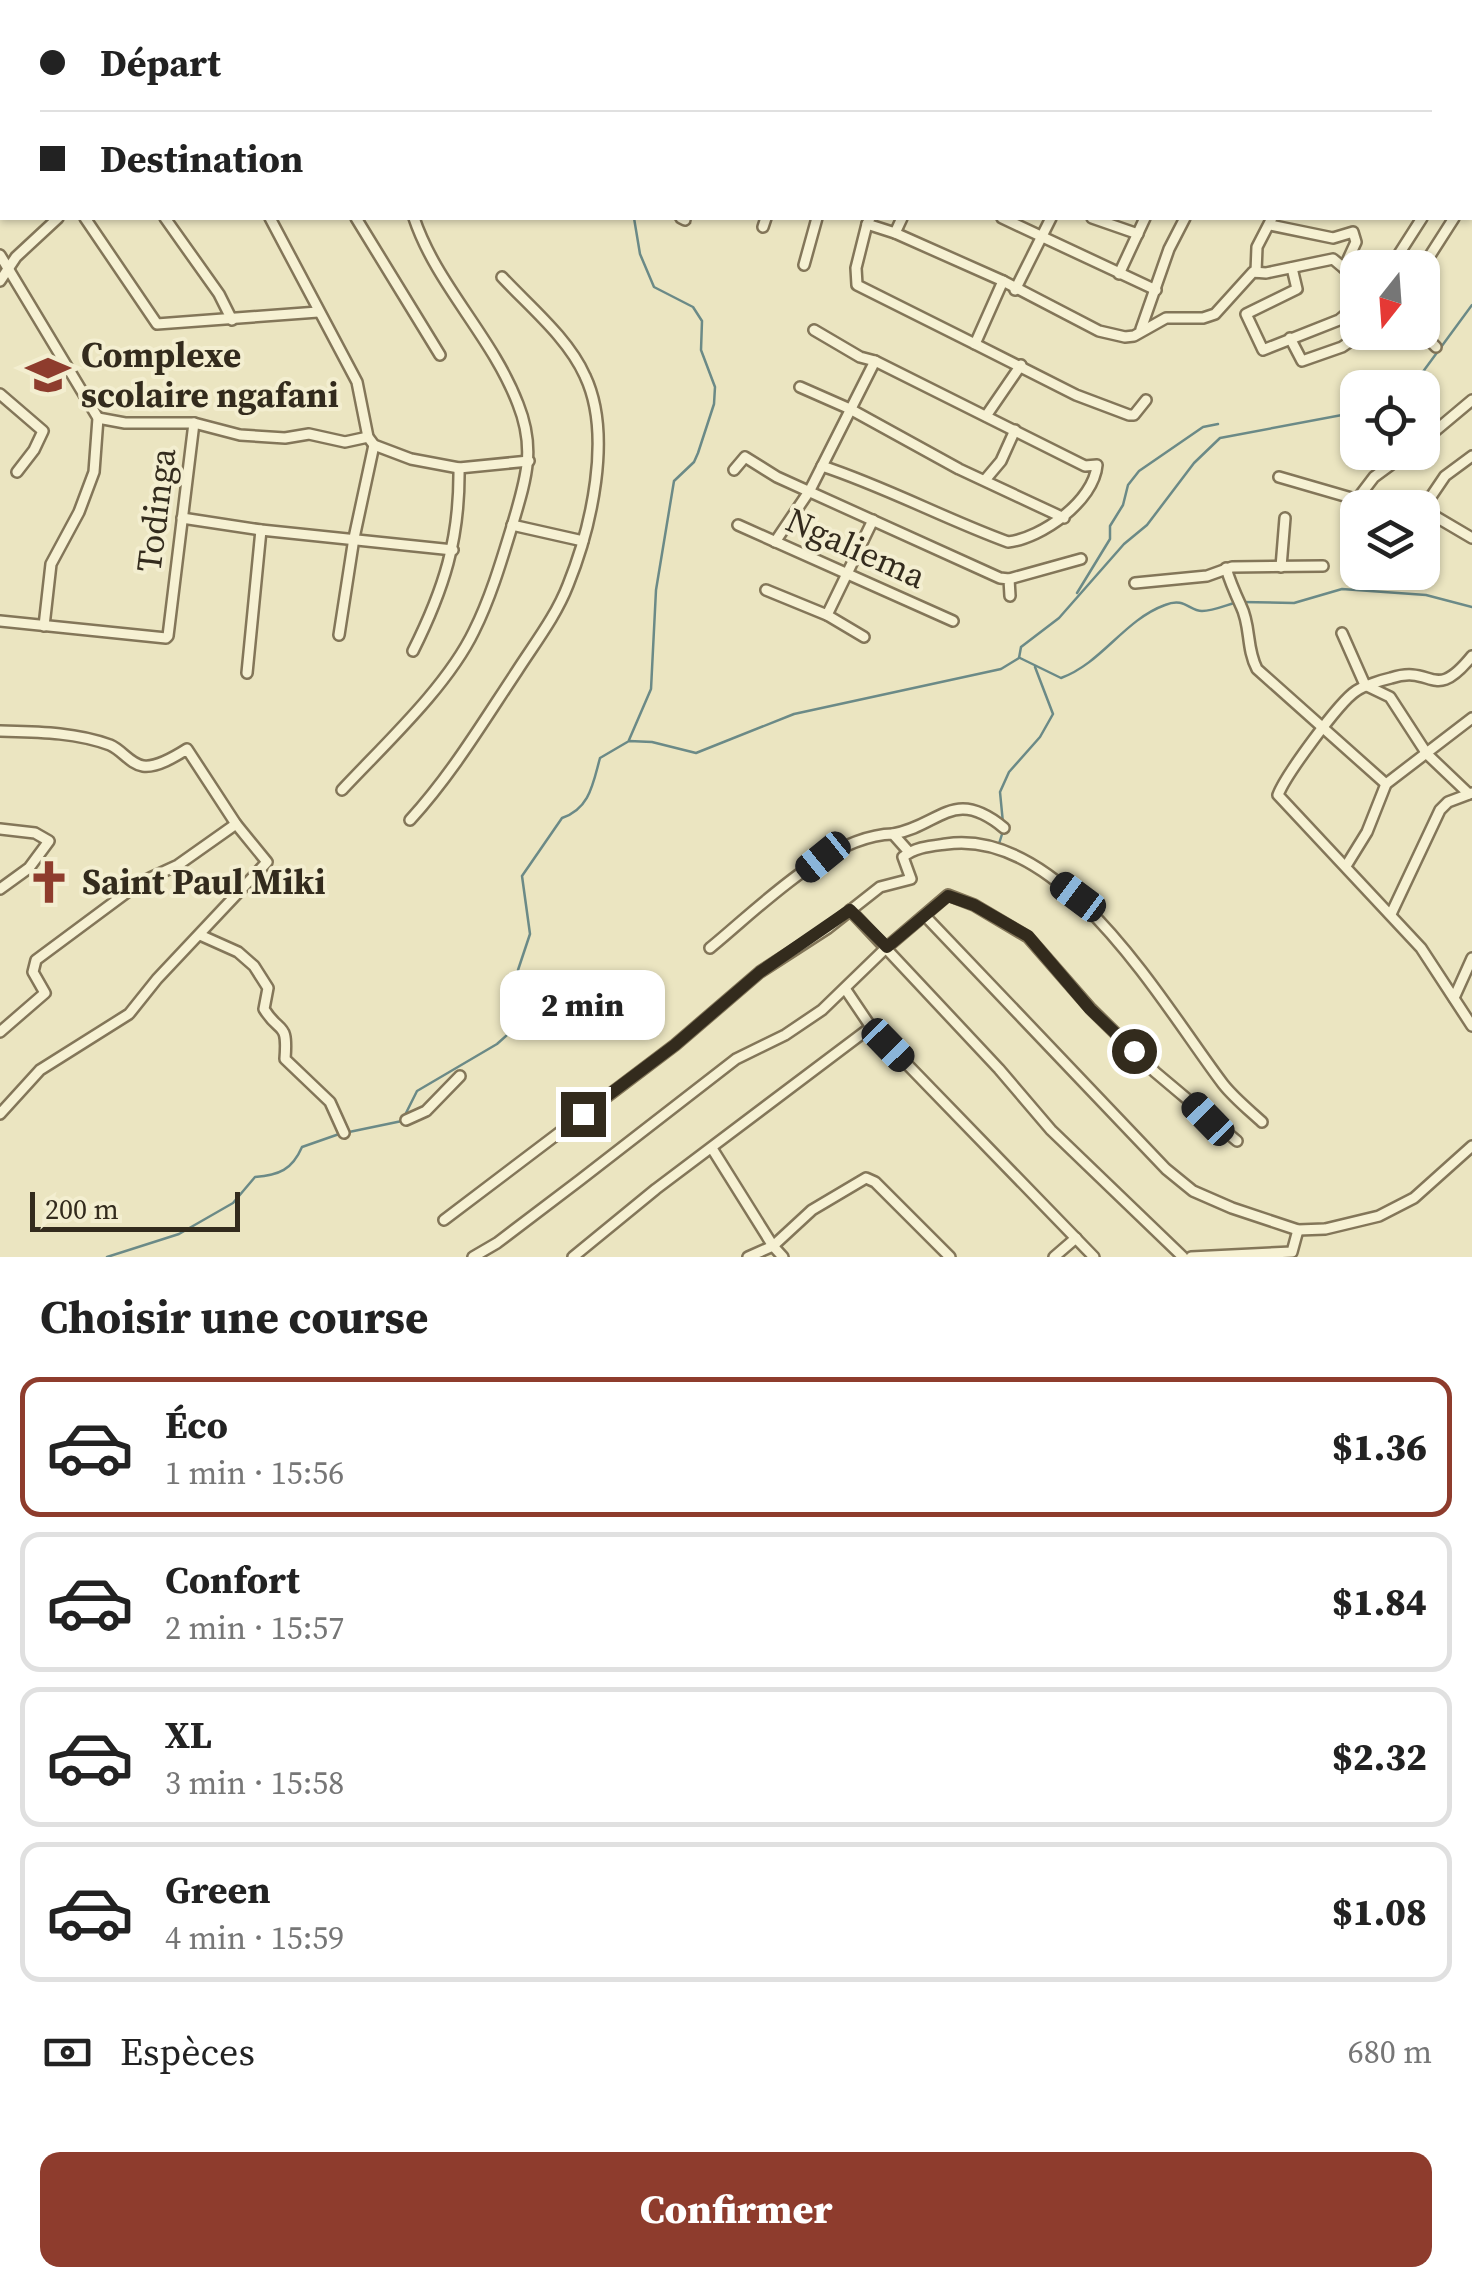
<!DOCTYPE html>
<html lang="fr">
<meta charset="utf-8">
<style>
:root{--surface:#fff;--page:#f6f6f6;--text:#222;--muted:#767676;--line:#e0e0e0;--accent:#8e3c2d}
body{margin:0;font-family:"Source Serif 4",serif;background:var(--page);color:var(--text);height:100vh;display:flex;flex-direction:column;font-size:38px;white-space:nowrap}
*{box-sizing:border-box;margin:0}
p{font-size:32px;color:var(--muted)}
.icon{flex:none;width:55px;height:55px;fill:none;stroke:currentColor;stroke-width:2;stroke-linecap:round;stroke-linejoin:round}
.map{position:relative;height:1257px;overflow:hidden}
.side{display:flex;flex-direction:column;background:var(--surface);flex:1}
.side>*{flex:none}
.hud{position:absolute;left:0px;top:0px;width:1472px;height:220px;box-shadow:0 2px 8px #0004;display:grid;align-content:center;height:220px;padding:0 40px;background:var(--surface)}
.needle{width:65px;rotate:197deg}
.fabs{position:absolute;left:1340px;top:250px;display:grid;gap:20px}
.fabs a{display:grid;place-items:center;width:100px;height:100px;border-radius:20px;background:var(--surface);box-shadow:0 2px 8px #0004;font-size:50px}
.scale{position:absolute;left:30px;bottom:25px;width:210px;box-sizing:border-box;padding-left:10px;border:5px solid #332b1d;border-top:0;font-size:28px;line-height:35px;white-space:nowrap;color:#332b1d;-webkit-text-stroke:8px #f3eed0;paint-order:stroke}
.end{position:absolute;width:45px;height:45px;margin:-22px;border:12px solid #332b1d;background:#fff;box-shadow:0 0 0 5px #fff}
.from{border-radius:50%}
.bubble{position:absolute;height:70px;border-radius:20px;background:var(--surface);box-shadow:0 2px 8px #0004;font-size:32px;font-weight:800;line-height:70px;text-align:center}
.car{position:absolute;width:30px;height:60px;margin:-30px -15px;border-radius:12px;box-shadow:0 0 8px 2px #0007;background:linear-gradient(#222 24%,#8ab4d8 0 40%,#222 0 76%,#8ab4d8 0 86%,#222 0)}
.hud b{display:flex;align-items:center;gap:35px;height:95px;font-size:38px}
.hud b+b{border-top:2px solid var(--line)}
.hud i{width:25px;height:25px;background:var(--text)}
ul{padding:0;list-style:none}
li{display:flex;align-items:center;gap:30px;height:140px;margin:0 20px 15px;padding:0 20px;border:5px solid var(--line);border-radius:20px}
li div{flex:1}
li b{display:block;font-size:38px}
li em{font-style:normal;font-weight:800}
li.current{border-color:var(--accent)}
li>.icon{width:90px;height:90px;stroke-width:1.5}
h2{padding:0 40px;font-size:45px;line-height:120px}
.pay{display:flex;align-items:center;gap:25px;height:110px;padding:0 40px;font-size:38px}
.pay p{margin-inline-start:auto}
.cta{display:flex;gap:20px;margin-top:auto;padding:20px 40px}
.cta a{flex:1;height:115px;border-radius:20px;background:var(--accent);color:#fff;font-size:40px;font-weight:800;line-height:115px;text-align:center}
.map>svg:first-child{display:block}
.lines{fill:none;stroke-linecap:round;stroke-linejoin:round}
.stream{stroke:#6b8a87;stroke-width:2.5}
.street-casing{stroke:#837659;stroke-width:14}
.highway-casing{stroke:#51432e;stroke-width:20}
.street{stroke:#f6f1d3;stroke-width:9}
.highway{stroke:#d6b255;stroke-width:15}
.route{stroke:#332b1d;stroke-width:12}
.labels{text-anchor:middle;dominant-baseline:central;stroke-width:8;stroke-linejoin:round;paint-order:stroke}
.poi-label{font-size:35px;font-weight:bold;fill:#332b1d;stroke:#f3eed0;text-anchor:start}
.street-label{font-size:35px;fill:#332b1d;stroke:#f3eed0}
</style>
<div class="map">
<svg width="1472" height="1257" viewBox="0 0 1472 1257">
<rect width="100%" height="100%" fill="#ebe5c1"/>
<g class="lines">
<g class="stream">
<polyline points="1411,388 1472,305"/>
<polyline points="1077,593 1110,539 1110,526 1123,505 1128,485 1139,471 1203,427 1218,424"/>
<polyline points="1241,602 1294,603 1342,589 1426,595 1472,607"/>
<path d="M1020,658L1061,678C1102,663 1124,620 1165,605C1185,597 1189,611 1202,611C1212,611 1224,606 1234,603"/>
<polyline points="629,740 651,689 656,590 674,481 694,462 698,453 714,404 715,387 701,350 702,321 693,307 654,287 640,254 634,218"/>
<polyline points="1003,823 1000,792 1009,772 1040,737 1053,714 1035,667"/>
<polyline points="998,847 1003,831"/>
<path d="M349,1132L402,1121L417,1091L497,1044L535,1010V998L518,970L530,934L522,876L562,818C590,809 593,783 600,758L629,741L652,742L696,753L794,714L1001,669L1019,658L1021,647L1059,618L1124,544L1147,525L1194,463L1220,438L1358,412"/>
<path d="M107,1257L179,1234L233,1203L255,1177C279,1175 292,1170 302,1147L342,1133"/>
</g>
<g class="street-casing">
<g id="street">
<polyline points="120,0 122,2"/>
<polyline points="237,0 239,2"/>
<polyline points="307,0 308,2"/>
<polyline points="374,0 377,2"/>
<polyline points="854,0 863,2"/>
<polyline points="1216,0 1216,2"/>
<polyline points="1303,0 1304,2"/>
<polyline points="723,2 724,0"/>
<polyline points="777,2 777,0"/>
<polyline points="825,2 826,0"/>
<polyline points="880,2 880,0"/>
<polyline points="932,2 933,0"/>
<polyline points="993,2 994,0"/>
<polyline points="1105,2 1115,0"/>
<polyline points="1470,6 1472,5"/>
<polyline points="1470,47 1472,46"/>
<polyline points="1470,192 1472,189"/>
<polyline points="85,218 157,324 318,312"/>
<polyline points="165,218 219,294 232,320"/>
<polyline points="270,218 357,382 368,437 374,445 411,459 459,468 529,461"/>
<polyline points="356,218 440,355"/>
<polyline points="681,218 685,220"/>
<polyline points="870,218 867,224 895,233"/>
<polyline points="902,218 895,233 1003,281 1099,331 1125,337 1134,336 1166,318 1203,318 1215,314 1253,272 1266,273 1333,259 1358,280"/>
<polyline points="1002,218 1156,290"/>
<polyline points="1092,218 1138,234"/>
<polyline points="867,224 856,268 857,285 975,344"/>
<polyline points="1270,225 1333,238 1353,232 1356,242 1344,268"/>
<polyline points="763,227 766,218"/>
<polyline points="0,255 98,418 94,472 79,512 51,564 44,626"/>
<polyline points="804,265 817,218"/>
<polyline points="1292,268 1297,289 1246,314 1263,350 1339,320 1358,304"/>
<polyline points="1390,268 1422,218"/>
<polyline points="1422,268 1454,218"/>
<polyline points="1256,272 1257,247 1272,218"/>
<polyline points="1119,274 1145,218"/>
<polyline points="0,281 16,257 58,218"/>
<polyline points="1003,281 975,344 1076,395 1129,415 1134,415 1146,400"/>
<polyline points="1015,290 1051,218"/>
<polyline points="1141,329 1169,249 1185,218"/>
<path d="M814,330L860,357L875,361L1085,466L1097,465C1094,501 1042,538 1008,542C945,519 886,487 822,466"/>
<polyline points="1421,332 1436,347"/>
<polyline points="1290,338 1302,361 1342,347 1364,332"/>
<polyline points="800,387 850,409 959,469 1064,518"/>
<polyline points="0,394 43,431 34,450 17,472"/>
<polyline points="986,416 1021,365"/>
<polyline points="194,423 240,435 285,438 309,434 345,442 368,437"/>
<polyline points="1422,442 1472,400"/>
<polyline points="734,470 745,457 777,477 1000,578 1009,579 1010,596"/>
<polyline points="1279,477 1386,508"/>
<polyline points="985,480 1001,461 1015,430"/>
<polyline points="1358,498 1374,477 1408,452"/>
<polyline points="1424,507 1445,476 1472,456"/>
<polyline points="1421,508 1472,538"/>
<polyline points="182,518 261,530 453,550"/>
<polyline points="512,525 583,541"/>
<polyline points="738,525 953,621"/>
<polyline points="775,542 810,490 875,361"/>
<polyline points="1281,567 1285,518"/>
<path d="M1226,568C1230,582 1235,593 1241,606C1251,626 1246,648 1257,669L1386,784"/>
<polyline points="1009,579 1081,559"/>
<polyline points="1135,583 1207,576 1232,567 1323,566"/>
<polyline points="766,590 827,615 873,520"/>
<polyline points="827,615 864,637"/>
<polyline points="0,621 166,638 168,636 194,423 125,423 98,418"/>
<polyline points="1342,633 1365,685 1390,697 1427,754 1469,794"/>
<polyline points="339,635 354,538 374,445"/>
<path d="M413,651C444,589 460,539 459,468"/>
<path d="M1472,656C1433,704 1434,664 1391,678C1382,680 1363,686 1356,691C1339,702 1285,776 1278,795L1421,948L1472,1026"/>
<polyline points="247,673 261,530"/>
<path d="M0,731C37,732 75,732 110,745C122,750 130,764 143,766C157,768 176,756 187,749L236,824L267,862L157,979L129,1014L40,1070L0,1114"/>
<path d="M342,790C385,744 447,687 474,631C491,597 502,559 513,523C526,479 536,449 518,404C492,336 437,286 414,218"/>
<path d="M410,820C452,774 483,722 517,671C535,643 556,616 568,585C591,528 613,435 585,376C568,338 530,307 502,277"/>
<polyline points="0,829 35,833 49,841 29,868 0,889"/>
<path d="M893,834C940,826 953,786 1004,828"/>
<polyline points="1346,866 1367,832 1386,784 1472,718"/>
<polyline points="850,910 999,1069 1051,1130 1183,1257"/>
<polyline points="1391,914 1440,810 1448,802 1472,793"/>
<polyline points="926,917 1166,1169 1193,1191 1232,1208 1298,1230 1325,1229 1379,1216 1414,1198 1472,1146"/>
<path d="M200,935L238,952L254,966L268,988L264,1009C280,1035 288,1020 285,1059L330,1102L344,1133"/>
<path d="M710,948C758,909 829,835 893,834L909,852"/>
<polyline points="846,990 871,1027 1094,1257"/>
<polyline points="1454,998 1472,958"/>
<polyline points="0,1032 45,993 33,972 36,960 141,882 178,865 236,824"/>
<polyline points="406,1120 426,1111 460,1076"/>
<polyline points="713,1150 773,1246 812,1210 866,1178 875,1182 950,1257"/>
<path d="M444,1220L675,1045L760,972L828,928L880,887L911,879L903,857C915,847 931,846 946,844C1063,827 1163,1005 1223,1084C1234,1098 1249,1110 1262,1122"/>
<polyline points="473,1257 497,1243 580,1180 736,1059 785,1035 822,1010 887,947 948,895 974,905 1028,937 1091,1009 1155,1072 1237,1141"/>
<polyline points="573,1257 656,1189 871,1027"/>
<polyline points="748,1257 773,1246 783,1257"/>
<polyline points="1054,1257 1076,1238"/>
<polyline points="1191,1257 1292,1252 1298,1230"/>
</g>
</g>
<g class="highway-casing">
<g id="highway">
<polyline points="33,2 35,0"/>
<polyline points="0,39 2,36"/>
</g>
</g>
<use href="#street" class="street"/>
<use href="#highway" class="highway"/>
</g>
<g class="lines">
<polyline class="route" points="583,1114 675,1045 760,972 850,910 887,947 948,896 974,905 1028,936 1090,1009 1134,1051"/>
</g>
<defs>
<g id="school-bare" transform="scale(3.45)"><path d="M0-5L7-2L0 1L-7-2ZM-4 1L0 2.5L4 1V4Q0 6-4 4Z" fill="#8e3c2d" stroke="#f3eed0" stroke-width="2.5" paint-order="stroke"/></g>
<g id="church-bare" transform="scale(3.45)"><path d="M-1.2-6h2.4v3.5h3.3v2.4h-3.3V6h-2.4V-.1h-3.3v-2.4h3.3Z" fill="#8e3c2d" stroke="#f3eed0" stroke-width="2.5" paint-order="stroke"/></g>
</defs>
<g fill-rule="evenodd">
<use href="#school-bare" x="48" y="375"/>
<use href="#church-bare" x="49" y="882"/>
</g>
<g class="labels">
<g class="poi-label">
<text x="81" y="355">Complexe<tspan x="81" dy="40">scolaire ngafani</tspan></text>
<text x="82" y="882">Saint Paul Miki</text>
</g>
<g class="street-label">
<text transform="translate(156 510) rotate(-83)">Todinga</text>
<text transform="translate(856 548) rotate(24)">Ngaliema</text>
</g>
</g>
</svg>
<div class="fabs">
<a><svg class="needle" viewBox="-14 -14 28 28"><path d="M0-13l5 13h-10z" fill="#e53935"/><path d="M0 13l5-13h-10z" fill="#767676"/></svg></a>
<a><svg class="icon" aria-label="locate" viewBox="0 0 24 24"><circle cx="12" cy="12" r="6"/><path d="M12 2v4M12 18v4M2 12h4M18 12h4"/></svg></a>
<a><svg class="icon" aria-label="layers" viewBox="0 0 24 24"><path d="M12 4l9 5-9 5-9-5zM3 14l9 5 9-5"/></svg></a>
</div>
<div class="scale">200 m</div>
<i class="end from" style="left:1134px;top:1051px"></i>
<i class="end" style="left:583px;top:1114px"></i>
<div class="bubble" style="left:500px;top:970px;width:165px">2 min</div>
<i class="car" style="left:823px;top:857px;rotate:231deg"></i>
<i class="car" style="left:1078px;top:897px;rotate:307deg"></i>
<i class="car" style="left:888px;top:1045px;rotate:136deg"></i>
<i class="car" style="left:1208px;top:1119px;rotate:316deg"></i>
<div class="hud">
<b><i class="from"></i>Départ</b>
<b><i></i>Destination</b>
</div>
</div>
<section class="side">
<h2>Choisir une course</h2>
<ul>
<li class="current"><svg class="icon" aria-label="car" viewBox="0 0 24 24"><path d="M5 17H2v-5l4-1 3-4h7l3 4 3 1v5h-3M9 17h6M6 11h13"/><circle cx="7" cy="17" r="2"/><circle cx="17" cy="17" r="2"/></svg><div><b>Éco</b><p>1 min · 15:56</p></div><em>$1.36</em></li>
<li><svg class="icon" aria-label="car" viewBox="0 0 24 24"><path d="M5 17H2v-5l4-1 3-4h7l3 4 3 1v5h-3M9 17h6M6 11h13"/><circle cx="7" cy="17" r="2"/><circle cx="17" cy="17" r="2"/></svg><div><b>Confort</b><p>2 min · 15:57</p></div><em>$1.84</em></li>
<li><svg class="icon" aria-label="car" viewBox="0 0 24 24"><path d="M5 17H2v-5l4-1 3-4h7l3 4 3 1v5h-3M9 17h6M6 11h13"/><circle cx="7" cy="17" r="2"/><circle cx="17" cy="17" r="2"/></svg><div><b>XL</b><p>3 min · 15:58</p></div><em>$2.32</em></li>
<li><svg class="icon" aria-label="car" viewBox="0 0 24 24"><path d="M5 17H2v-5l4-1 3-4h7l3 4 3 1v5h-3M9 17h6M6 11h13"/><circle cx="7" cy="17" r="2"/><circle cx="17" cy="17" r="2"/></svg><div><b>Green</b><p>4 min · 15:59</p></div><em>$1.08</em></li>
</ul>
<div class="pay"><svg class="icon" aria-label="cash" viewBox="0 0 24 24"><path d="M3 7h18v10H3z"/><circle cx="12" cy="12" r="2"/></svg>Espèces<p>680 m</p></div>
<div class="cta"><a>Confirmer</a></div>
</section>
